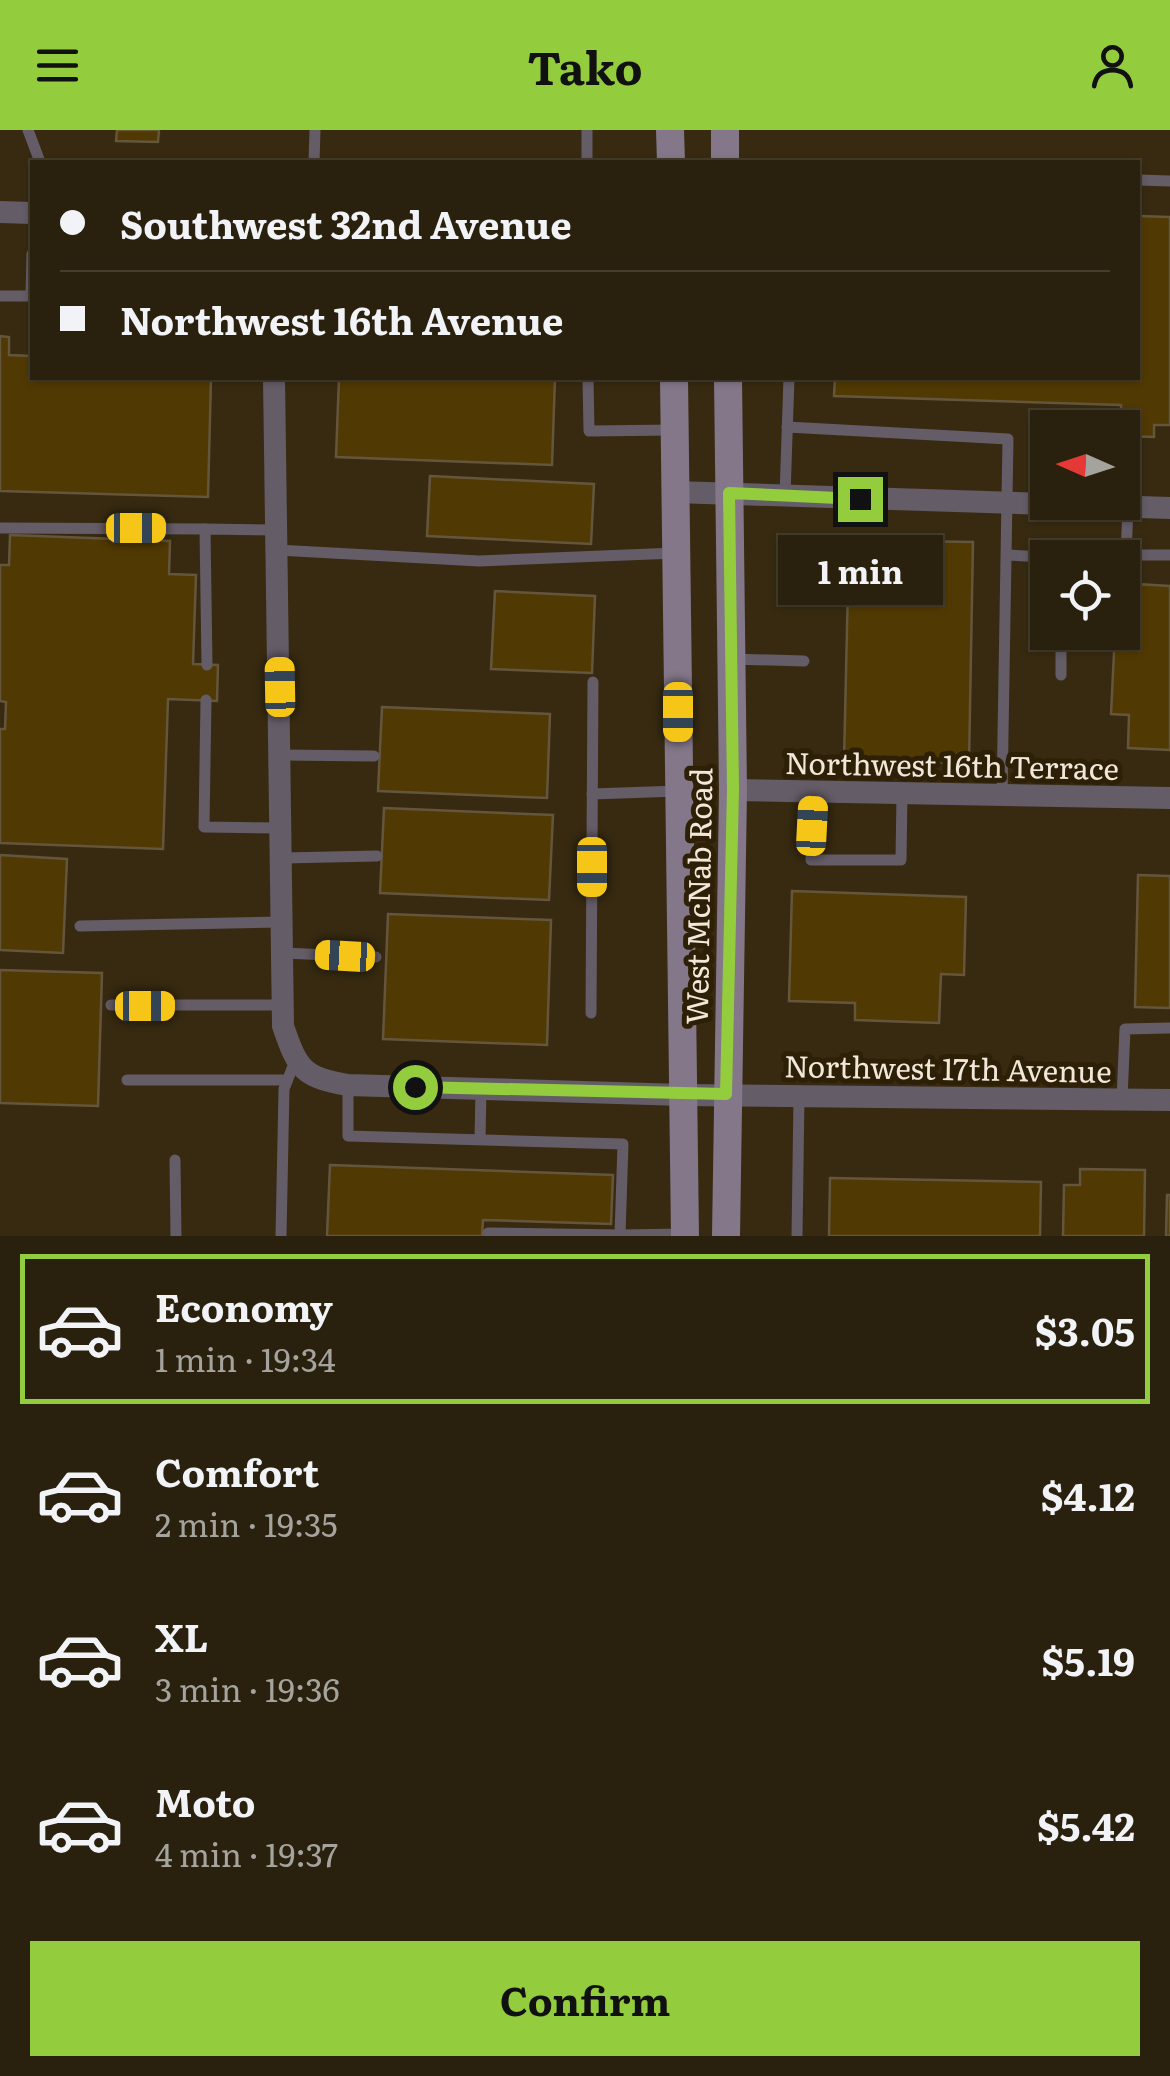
<!DOCTYPE html>
<meta charset="utf-8">
<style>
:root{--surface:#29200d;--page:#312816;--text:#f1f3f6;--muted:#a5a39d;--line:#453e2e;--accent:#93cc3d}
body{margin:0;font-family:Literata,serif;background:var(--page);color:var(--text);height:100vh;display:flex;flex-direction:column;font-size:38px;white-space:nowrap}
*{box-sizing:border-box;margin:0}
p{font-size:32px;color:var(--muted)}
.icon{flex:none;width:55px;height:55px;fill:none;stroke:currentColor;stroke-width:2;stroke-linecap:round;stroke-linejoin:round}
.map{position:relative;height:1106px;overflow:hidden}
.panel{display:flex;flex-direction:column;background:var(--surface);flex:1}
.panel>*{flex:none}
.top-card{position:absolute;left:30px;top:30px;width:1110px;height:220px;border-radius:0px;box-shadow:0 2px 8px #0004,0 0 0 2px var(--line);display:grid;align-content:center;height:220px;padding:0 30px;background:var(--surface)}
.needle{width:65px;rotate:273deg}
.fabs{position:absolute;left:1030px;top:280px;display:grid;gap:20px}
.fabs a{display:grid;place-items:center;width:110px;height:110px;border-radius:0px;background:var(--surface);box-shadow:0 2px 8px #0004,0 0 0 2px var(--line);font-size:50px}
.end{position:absolute;width:45px;height:45px;margin:-22px;border:12px solid #93cc3d;background:#111;box-shadow:0 0 0 5px #111}
.from{border-radius:50%}
.bubble{position:absolute;height:70px;border-radius:0px;background:var(--surface);box-shadow:0 2px 8px #0004,0 0 0 2px var(--line);font-size:32px;font-weight:700;line-height:70px;text-align:center}
.car{position:absolute;width:30px;height:60px;margin:-30px -15px;border-radius:12px;box-shadow:0 0 8px 2px #0007;background:linear-gradient(#f5c518 24%,#345 0 40%,#f5c518 0 76%,#345 0 86%,#f5c518 0)}
.top-card b{display:flex;align-items:center;gap:35px;height:95px;font-size:38px}
.top-card b+b{border-top:2px solid var(--line)}
.top-card i{width:25px;height:25px;background:var(--text)}
ul{padding:18px 0 0;list-style:none}
li{display:flex;align-items:center;gap:30px;height:150px;margin:0 20px 15px;padding:0 10px;border:5px solid transparent;border-radius:0px}
li div{flex:1}
li b{display:block;font-size:38px}
li em{font-style:normal;font-weight:700}
li.current{border-color:var(--accent)}
li>.icon{width:90px;height:90px;stroke-width:1.5}
.cta{display:flex;gap:20px;margin-top:auto;padding:20px 30px}
.cta a{flex:1;height:115px;border-radius:0px;background:var(--accent);color:#111;font-size:40px;font-weight:700;line-height:115px;text-align:center}
header{display:flex;justify-content:space-between;align-items:center;height:130px;padding:0 30px;background:var(--accent);color:#111;font-size:45px;font-weight:700}
.map>svg:first-child{display:block}
.building{fill:#513903;stroke:#64563c;stroke-width:2.5}
.lines{fill:none;stroke-linecap:round;stroke-linejoin:round}
.service{stroke:#645c67;stroke-width:11}
.minor{stroke:#645c67;stroke-width:22}
.secondary{stroke:#837789;stroke-width:28}
.route{stroke:#93cc3d;stroke-width:12}
.labels{text-anchor:middle;dominant-baseline:central;stroke-width:10;stroke-linejoin:round;paint-order:stroke}
.street-label{font-size:30px;fill:#f1e8da;stroke:#2d2007}
</style>
<header><svg class="icon" aria-label="menu" viewBox="0 0 24 24"><path d="M4 6h16M4 12h16M4 18h16"/></svg>Tako<svg class="icon" aria-label="person" viewBox="0 0 24 24"><circle cx="12" cy="8" r="4"/><path d="M4 21q1-7 8-7t8 7"/></svg></header>
<div class="map">
<svg width="1170" height="1106" viewBox="0 0 1170 1106">
<rect width="100%" height="100%" fill="#372a11"/>
<g class="building">
<polygon points="117,0 159,0 158,12 116,11"/>
<polygon points="1138,86 1170,87 1170,295 1154,295 1154,307 1122,306 1121,275 834,266 835,248 1138,248"/>
<polygon points="0,206 9,207 9,225 32,226 32,248 211,248 208,367 0,361"/>
<polygon points="339,248 555,248 552,335 336,327"/>
<polygon points="430,346 594,354 591,414 427,406"/>
<polygon points="10,405 170,411 169,444 196,445 193,534 218,535 217,571 168,569 163,719 0,713 0,599 5,599 6,572 0,571 0,435 9,435"/>
<polygon points="849,410 973,412 969,633 844,631"/>
<polygon points="1137,454 1170,456 1170,620 1128,618 1129,585 1111,584 1115,502 1122,502 1122,473 1136,474"/>
<polygon points="495,461 595,466 592,543 491,539"/>
<polygon points="382,577 550,584 547,668 378,661"/>
<polygon points="384,678 553,685 549,770 380,763"/>
<polygon points="0,725 67,729 63,823 0,820"/>
<polygon points="1138,745 1170,746 1170,878 1135,877"/>
<polygon points="792,761 966,767 964,845 941,844 939,893 855,890 855,873 789,871"/>
<polygon points="388,784 551,790 547,915 383,909"/>
<polygon points="0,840 102,843 98,976 0,973"/>
<polygon points="330,1035 613,1045 611,1094 483,1090 482,1106 327,1106"/>
<polygon points="1080,1039 1145,1040 1144,1106 1063,1106 1064,1055 1080,1055"/>
<polygon points="830,1048 1041,1052 1040,1106 829,1106"/>
<polygon points="1167,1065 1170,1065 1170,1106 1166,1106"/>
</g>
<g class="lines">
<g class="service">
<polyline points="28,0 40,32"/>
<polyline points="587,0 587,32"/>
<polyline points="314,32 315,0"/>
<polyline points="1138,50 1170,51"/>
<polyline points="0,166 32,166"/>
<polyline points="31,166 32,124"/>
<polyline points="588,248 589,301 674,300"/>
<polyline points="787,297 1008,309 1002,665"/>
<polyline points="785,365 789,248"/>
<polyline points="1128,377 1126,425 1170,425"/>
<polyline points="0,398 205,399"/>
<polyline points="277,420 479,431 676,423"/>
<polyline points="1007,425 1062,428"/>
<polyline points="731,529 804,531"/>
<polyline points="207,535 205,399 276,400"/>
<polyline points="1061,545 1061,502"/>
<polyline points="206,570 204,697 283,698"/>
<polyline points="282,625 374,626"/>
<polyline points="814,662 811,730 901,730 902,664"/>
<polyline points="592,664 679,661"/>
<polyline points="283,728 377,726"/>
<polyline points="80,796 283,792"/>
<polyline points="283,823 376,827"/>
<polyline points="111,875 283,875"/>
<polyline points="591,883 593,552"/>
<polyline points="127,950 287,950"/>
<polyline points="348,955 348,1006 623,1014 620,1105 488,1103"/>
<polyline points="1122,969 1125,899 1170,898"/>
<polyline points="480,1009 481,959"/>
<polyline points="175,1030 176,1106"/>
<polyline points="620,1105 685,1104"/>
<polyline points="281,1106 284,959 295,931"/>
<polyline points="797,1106 799,966"/>
</g>
<g class="minor">
<polyline points="0,82 32,83"/>
<path d="M274,248L283,896C298,940 303,947 348,955L683,965L1170,970"/>
<polyline points="675,362 1170,378"/>
<polyline points="733,660 1170,668"/>
</g>
<g class="secondary">
<polyline points="670,0 671,32"/>
<polyline points="725,0 725,32"/>
<polyline points="674,248 685,1106"/>
<polyline points="726,1106 733,660 728,248"/>
</g>
</g>
<g class="lines">
<polyline class="route" points="415,957 726,964 733,660 729,363 860,369"/>
</g>
<g class="labels">
<g class="street-label">
<text transform="translate(952 634) rotate(1)">Northwest 16th Terrace</text>
<text transform="translate(697 766) rotate(-89)">West McNab Road</text>
<text transform="translate(948 937) rotate(1)">Northwest 17th Avenue</text>
</g>
</g>
</svg>
<div class="fabs">
<a><svg class="needle" viewBox="-14 -14 28 28"><path d="M0-13l5 13h-10z" fill="#e53935"/><path d="M0 13l5-13h-10z" fill="#a5a39d"/></svg></a>
<a><svg class="icon" aria-label="locate" viewBox="0 0 24 24"><circle cx="12" cy="12" r="6"/><path d="M12 2v4M12 18v4M2 12h4M18 12h4"/></svg></a>
</div>
<i class="end from" style="left:415px;top:957px"></i>
<i class="end" style="left:860px;top:369px"></i>
<div class="bubble" style="left:778px;top:405px;width:165px">1 min</div>
<i class="car" style="left:136px;top:398px;rotate:90deg"></i>
<i class="car" style="left:280px;top:557px;rotate:359deg"></i>
<i class="car" style="left:678px;top:582px;rotate:180deg"></i>
<i class="car" style="left:812px;top:696px;rotate:3deg"></i>
<i class="car" style="left:592px;top:737px;rotate:180deg"></i>
<i class="car" style="left:345px;top:826px;rotate:273deg"></i>
<i class="car" style="left:145px;top:876px;rotate:90deg"></i>
<div class="top-card">
<b><i class="from"></i>Southwest 32nd Avenue</b>
<b><i></i>Northwest 16th Avenue</b>
</div>
</div>
<section class="panel">
<ul>
<li class="current"><svg class="icon" aria-label="car" viewBox="0 0 24 24"><path d="M5 17H2v-5l4-1 3-4h7l3 4 3 1v5h-3M9 17h6M6 11h13"/><circle cx="7" cy="17" r="2"/><circle cx="17" cy="17" r="2"/></svg><div><b>Economy</b><p>1 min · 19:34</p></div><em>$3.05</em></li>
<li><svg class="icon" aria-label="car" viewBox="0 0 24 24"><path d="M5 17H2v-5l4-1 3-4h7l3 4 3 1v5h-3M9 17h6M6 11h13"/><circle cx="7" cy="17" r="2"/><circle cx="17" cy="17" r="2"/></svg><div><b>Comfort</b><p>2 min · 19:35</p></div><em>$4.12</em></li>
<li><svg class="icon" aria-label="car" viewBox="0 0 24 24"><path d="M5 17H2v-5l4-1 3-4h7l3 4 3 1v5h-3M9 17h6M6 11h13"/><circle cx="7" cy="17" r="2"/><circle cx="17" cy="17" r="2"/></svg><div><b>XL</b><p>3 min · 19:36</p></div><em>$5.19</em></li>
<li><svg class="icon" aria-label="car" viewBox="0 0 24 24"><path d="M5 17H2v-5l4-1 3-4h7l3 4 3 1v5h-3M9 17h6M6 11h13"/><circle cx="7" cy="17" r="2"/><circle cx="17" cy="17" r="2"/></svg><div><b>Moto</b><p>4 min · 19:37</p></div><em>$5.42</em></li>
</ul>
<div class="cta"><a>Confirm</a></div>
</section>
